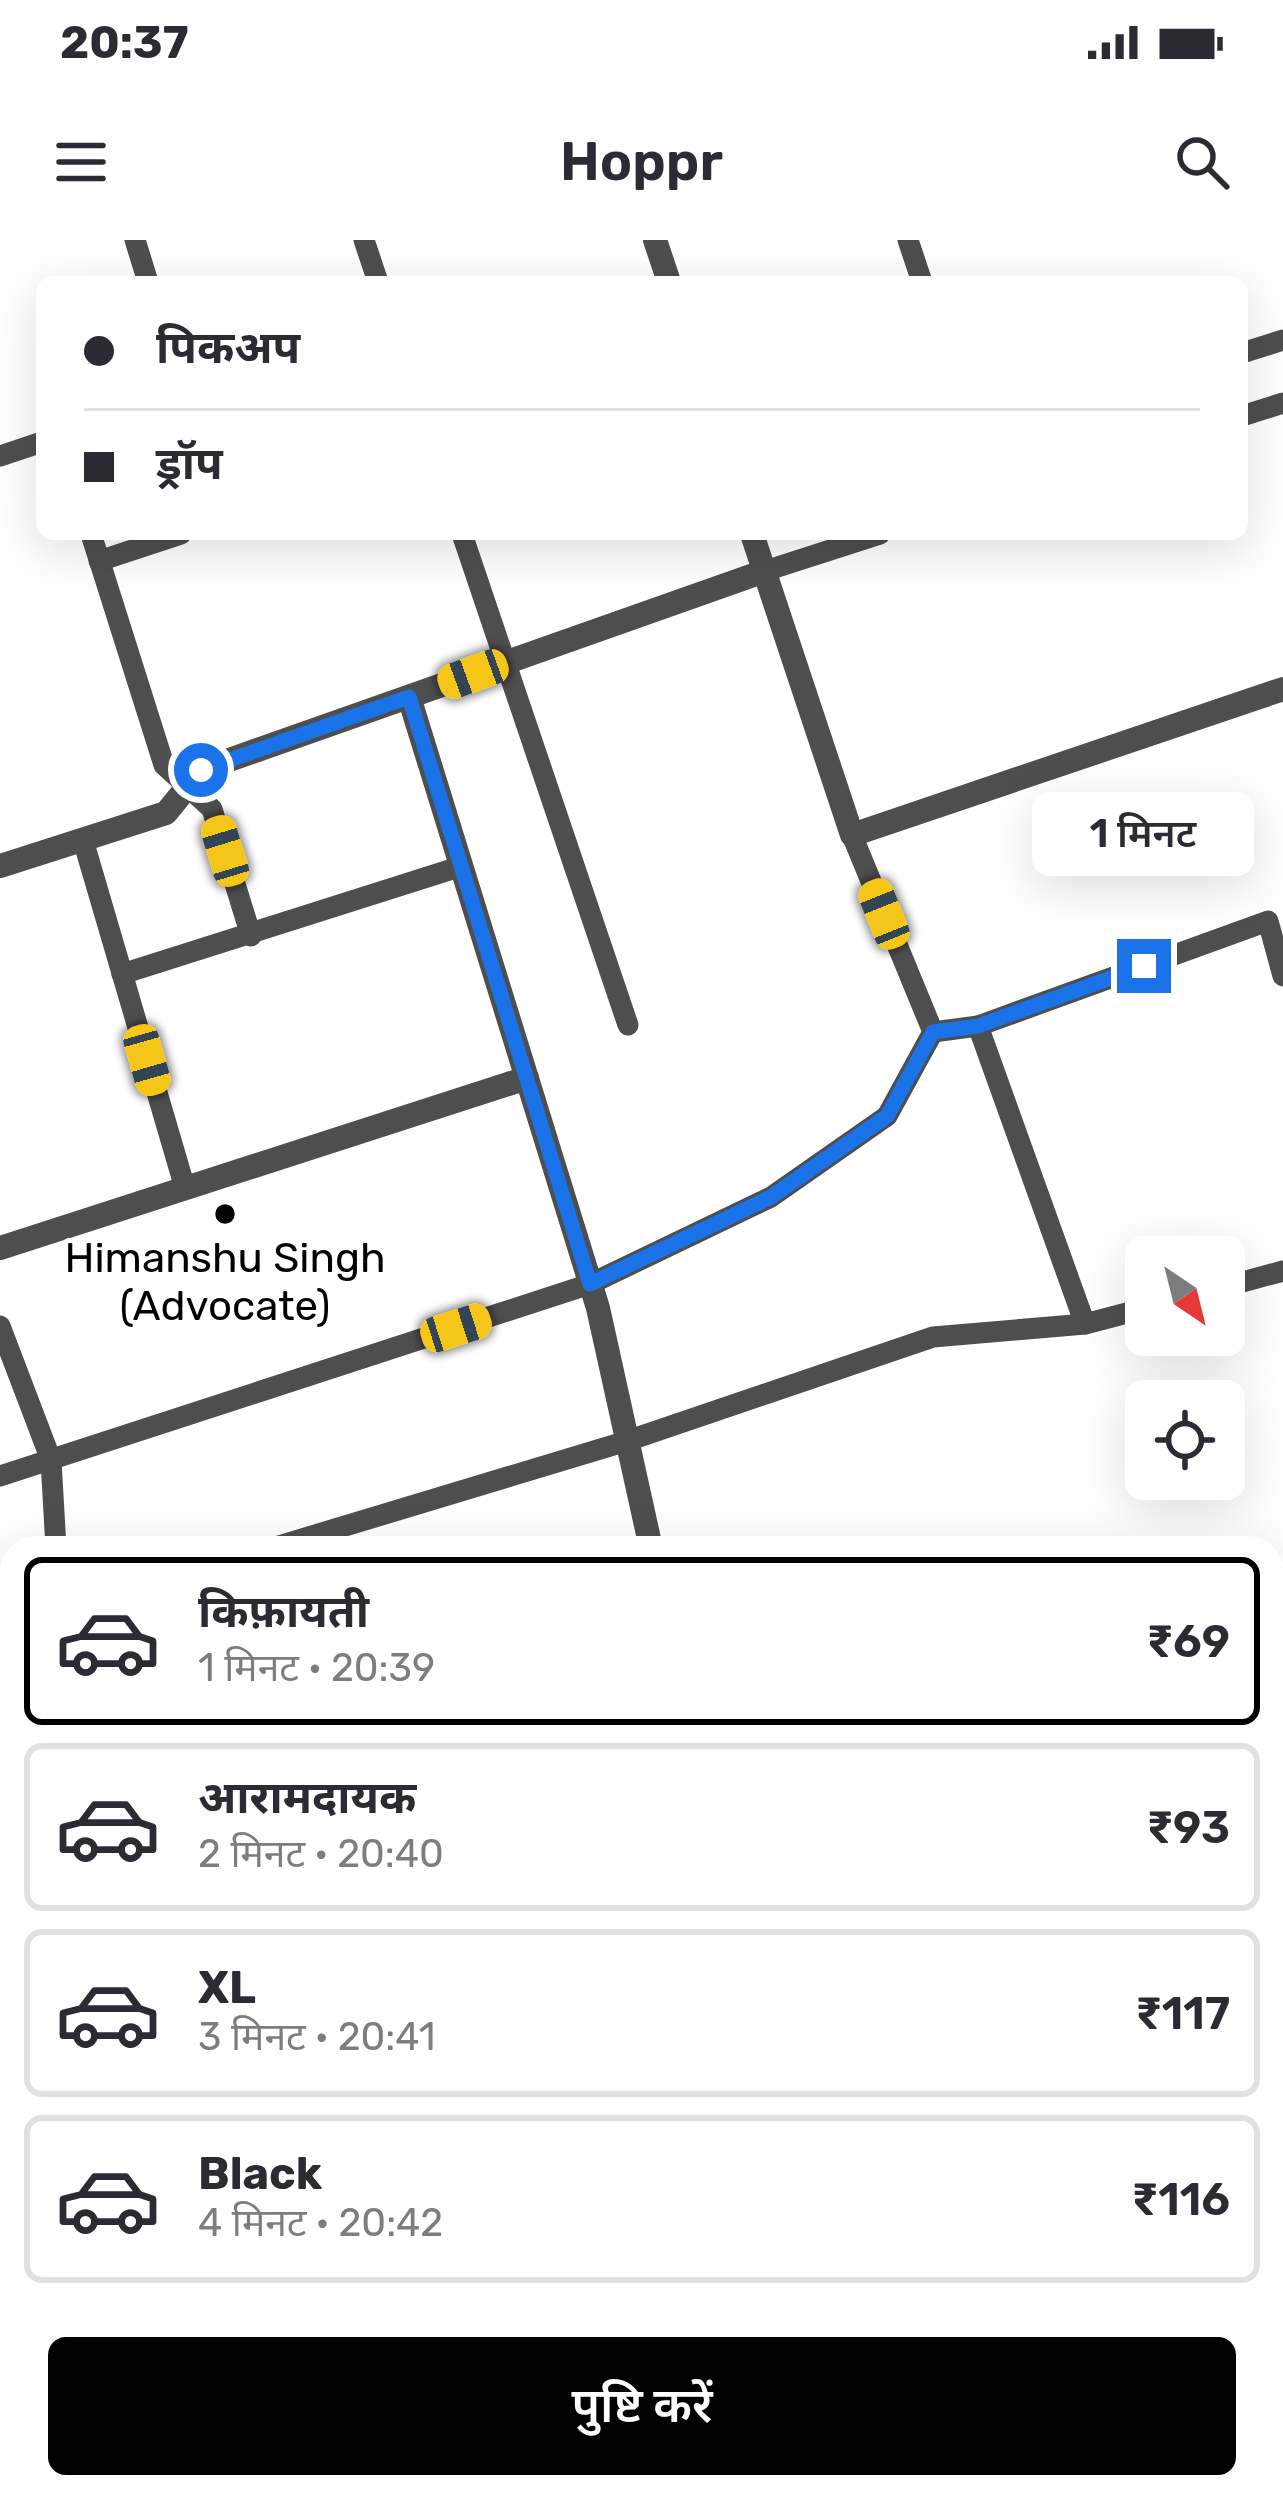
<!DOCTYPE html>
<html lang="hi">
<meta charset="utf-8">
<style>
:root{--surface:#fff;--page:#f2f2f3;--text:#2b2b33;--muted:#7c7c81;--line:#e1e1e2;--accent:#000}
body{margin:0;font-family:Rubik,"Noto Sans Devanagari",sans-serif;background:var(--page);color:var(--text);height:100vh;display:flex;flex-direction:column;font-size:45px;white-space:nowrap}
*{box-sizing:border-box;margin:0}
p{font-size:39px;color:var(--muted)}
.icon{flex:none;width:66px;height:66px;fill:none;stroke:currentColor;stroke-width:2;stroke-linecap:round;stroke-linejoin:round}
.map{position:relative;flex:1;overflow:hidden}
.sheet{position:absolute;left:0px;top:1296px;width:1284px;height:963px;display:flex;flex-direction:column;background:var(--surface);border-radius:36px 36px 0 0;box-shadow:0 12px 48px #0002}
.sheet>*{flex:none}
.guide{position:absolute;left:36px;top:36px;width:1212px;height:264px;border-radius:18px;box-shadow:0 12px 48px #0002;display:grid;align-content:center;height:264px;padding:0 48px;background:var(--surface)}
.needle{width:78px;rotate:145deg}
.tools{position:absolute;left:1125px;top:996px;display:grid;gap:24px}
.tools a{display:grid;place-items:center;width:120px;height:120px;border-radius:18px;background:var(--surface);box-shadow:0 12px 48px #0002;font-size:60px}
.end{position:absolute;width:54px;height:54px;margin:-27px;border:15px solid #1a73e8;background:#fff;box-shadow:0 0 0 6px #fff}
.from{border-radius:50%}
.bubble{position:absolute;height:84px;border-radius:18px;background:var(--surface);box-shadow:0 12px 48px #0002;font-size:39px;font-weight:600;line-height:84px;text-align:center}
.car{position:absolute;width:36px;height:72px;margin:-36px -18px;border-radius:15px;box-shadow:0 0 9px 3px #0007;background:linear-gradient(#f5c518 24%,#345 0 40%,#f5c518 0 76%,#345 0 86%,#f5c518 0)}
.guide b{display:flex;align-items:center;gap:42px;height:114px;font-size:45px}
.guide b+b{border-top:3px solid var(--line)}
.guide i{width:30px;height:30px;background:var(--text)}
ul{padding:21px 0 0;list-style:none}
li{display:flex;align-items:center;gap:36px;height:168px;margin:0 24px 18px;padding:0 24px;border:6px solid var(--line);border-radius:18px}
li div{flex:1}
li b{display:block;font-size:45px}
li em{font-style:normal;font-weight:600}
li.current{border-color:var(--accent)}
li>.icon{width:108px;height:108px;stroke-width:1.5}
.primary-button{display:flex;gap:24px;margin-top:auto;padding:24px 48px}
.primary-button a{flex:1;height:138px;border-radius:18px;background:var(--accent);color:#fff;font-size:48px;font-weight:600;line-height:138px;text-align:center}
.status{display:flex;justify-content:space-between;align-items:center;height:84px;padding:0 60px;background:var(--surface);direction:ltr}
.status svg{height:33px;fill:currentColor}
header{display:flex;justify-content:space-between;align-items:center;height:156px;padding:0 48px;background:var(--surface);font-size:54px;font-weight:600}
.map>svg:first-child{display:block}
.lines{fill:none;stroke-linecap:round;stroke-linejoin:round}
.service{stroke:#4e4e4e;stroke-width:21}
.minor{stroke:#4e4e4e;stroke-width:24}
.route{stroke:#1a73e8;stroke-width:15}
.poi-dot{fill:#000;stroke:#fff;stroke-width:4.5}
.labels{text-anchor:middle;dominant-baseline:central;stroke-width:10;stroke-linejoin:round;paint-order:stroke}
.poi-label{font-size:42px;fill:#000;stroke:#fff}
</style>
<div class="status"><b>20:37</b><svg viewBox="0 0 49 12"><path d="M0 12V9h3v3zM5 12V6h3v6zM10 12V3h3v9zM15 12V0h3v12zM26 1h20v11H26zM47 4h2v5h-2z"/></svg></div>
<header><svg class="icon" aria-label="menu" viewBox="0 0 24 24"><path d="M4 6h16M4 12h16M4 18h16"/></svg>Hoppr<svg class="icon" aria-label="search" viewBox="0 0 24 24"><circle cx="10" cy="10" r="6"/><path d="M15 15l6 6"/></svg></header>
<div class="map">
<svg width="1283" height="2257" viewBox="0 0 1283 2257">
<rect width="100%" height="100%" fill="#fff"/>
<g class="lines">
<g class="service">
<polyline points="135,0 148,42"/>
<polyline points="364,0 378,42"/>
<polyline points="908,0 922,42"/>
<polyline points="1242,113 1283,100"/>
<polyline points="1242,176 1283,163"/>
<polyline points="0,216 42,202"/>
<polyline points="91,294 164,525 212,569 251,696"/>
<polyline points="462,294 628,785"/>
<polyline points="99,321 181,294"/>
<polyline points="765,331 880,294"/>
<polyline points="852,595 933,792 978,786 1085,1084 1146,1068"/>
<polyline points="83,600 185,948"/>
<polyline points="122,734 462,626"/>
<polyline points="978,786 1268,681 1283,736"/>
<polyline points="1224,1047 1283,1031"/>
<polyline points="0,1086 51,1220 56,1308"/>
<polyline points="0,1236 590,1044 771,957 887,876 933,792"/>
<polyline points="272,1308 627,1201 933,1097 1085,1084"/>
<polyline points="0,1390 12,1386"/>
</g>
<g class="minor">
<polyline points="655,0 669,42"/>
<polyline points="752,294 852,595 1283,449"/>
<polyline points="409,457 598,1068 651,1308"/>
<polyline points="0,626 166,573 201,530 765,331"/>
<polyline points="0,1008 527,838"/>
<polyline points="1055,1308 1057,1308"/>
<polyline points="1272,1604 1283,1600"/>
<polyline points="0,1619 12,1616"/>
<polyline points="0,1995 12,1991"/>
<polyline points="1272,2149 1280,2178"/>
<polyline points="0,2193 12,2234"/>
<polyline points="676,2247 679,2257"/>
<polyline points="909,2247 911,2257"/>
<polyline points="1005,2257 1040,2247"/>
</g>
</g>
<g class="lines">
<polyline class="route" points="201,530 409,457 590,1044 771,957 887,876 933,792 978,786 1144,726"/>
</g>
<circle class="poi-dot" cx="225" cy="974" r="12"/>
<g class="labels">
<g class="poi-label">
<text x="225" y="1018">Himanshu Singh<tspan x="225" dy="48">(Advocate)</tspan></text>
</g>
</g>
</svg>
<div class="tools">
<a><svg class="needle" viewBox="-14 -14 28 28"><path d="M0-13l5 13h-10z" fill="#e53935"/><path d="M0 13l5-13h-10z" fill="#7c7c81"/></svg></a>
<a><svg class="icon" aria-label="locate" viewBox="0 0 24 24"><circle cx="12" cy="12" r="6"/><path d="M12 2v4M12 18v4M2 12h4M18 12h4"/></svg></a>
</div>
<i class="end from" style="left:201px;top:530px"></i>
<i class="end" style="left:1144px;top:726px"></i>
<div class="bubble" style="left:1032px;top:552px;width:222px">1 मिनट</div>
<i class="car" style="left:473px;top:434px;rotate:250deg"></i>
<i class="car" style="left:225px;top:611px;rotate:343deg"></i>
<i class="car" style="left:884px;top:674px;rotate:338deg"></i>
<i class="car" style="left:147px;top:820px;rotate:164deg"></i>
<i class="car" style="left:456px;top:1088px;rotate:72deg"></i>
<div class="guide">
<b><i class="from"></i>पिकअप</b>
<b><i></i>ड्रॉप</b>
</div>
<section class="sheet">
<ul>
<li class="current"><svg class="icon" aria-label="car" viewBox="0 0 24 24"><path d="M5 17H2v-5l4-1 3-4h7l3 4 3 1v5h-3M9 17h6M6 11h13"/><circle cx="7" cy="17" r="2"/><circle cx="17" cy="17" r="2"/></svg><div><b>किफ़ायती</b><p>1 मिनट · 20:39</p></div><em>₹69</em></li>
<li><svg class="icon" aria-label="car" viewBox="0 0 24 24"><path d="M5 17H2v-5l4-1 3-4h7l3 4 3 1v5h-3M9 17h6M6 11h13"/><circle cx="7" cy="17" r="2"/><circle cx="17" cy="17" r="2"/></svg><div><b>आरामदायक</b><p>2 मिनट · 20:40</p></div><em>₹93</em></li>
<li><svg class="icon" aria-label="car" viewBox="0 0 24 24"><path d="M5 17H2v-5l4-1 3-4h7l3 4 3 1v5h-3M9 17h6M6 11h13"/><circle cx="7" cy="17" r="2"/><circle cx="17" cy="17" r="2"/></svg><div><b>XL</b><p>3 मिनट · 20:41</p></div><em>₹117</em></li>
<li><svg class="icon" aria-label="car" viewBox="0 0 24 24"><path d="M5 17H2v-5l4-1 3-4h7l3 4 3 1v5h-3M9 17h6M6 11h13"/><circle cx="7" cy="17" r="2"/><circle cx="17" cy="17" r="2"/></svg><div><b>Black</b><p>4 मिनट · 20:42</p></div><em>₹116</em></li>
</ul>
<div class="primary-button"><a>पुष्टि करें</a></div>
</section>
</div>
